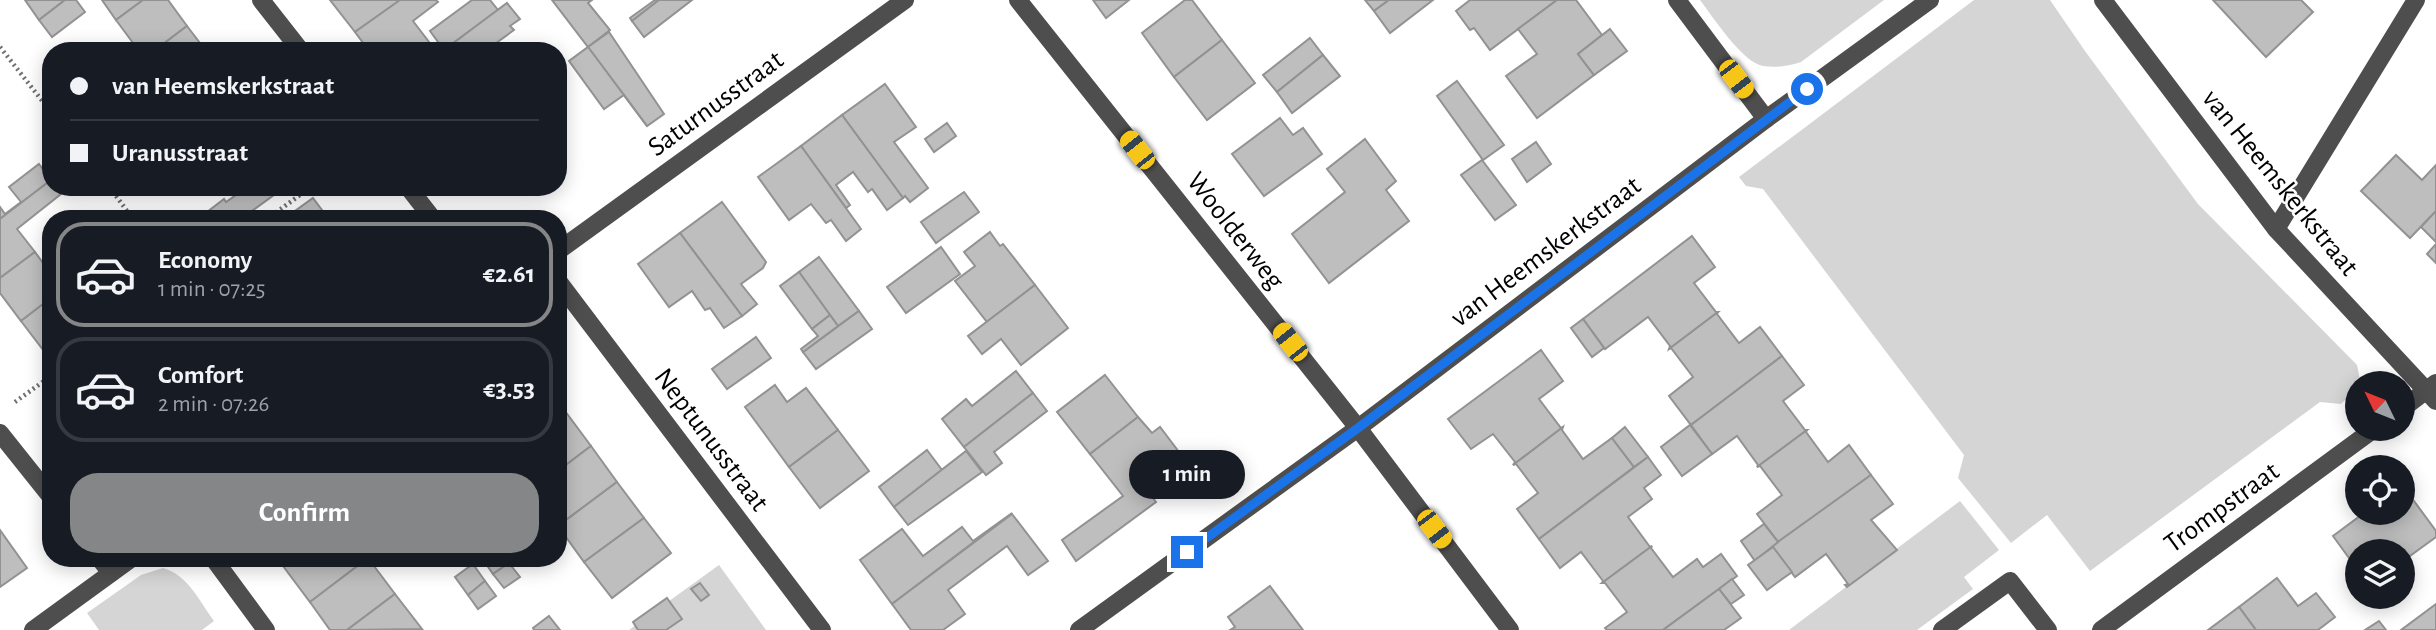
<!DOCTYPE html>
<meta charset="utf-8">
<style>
:root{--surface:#171b24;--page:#242831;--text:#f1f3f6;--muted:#9ea1a6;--line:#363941;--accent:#858687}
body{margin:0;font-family:"Alegreya Sans",sans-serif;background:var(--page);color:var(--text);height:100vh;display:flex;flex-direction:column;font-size:26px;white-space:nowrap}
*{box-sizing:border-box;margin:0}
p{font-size:23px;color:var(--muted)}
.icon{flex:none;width:38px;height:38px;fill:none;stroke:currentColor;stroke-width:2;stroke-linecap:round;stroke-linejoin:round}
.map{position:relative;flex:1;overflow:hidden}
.drawer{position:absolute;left:42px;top:210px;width:525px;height:357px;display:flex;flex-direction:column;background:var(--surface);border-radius:28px;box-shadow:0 4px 18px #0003}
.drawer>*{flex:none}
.hud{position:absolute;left:42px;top:42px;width:525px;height:154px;border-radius:28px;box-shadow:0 4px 18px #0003;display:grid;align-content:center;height:154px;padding:0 28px;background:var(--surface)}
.needle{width:46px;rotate:313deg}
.fabs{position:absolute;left:2345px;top:371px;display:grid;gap:14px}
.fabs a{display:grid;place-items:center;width:70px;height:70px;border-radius:50%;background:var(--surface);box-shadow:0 4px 18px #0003;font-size:35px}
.end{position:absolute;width:32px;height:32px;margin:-16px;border:9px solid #1a73e8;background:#fff;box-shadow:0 0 0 4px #fff}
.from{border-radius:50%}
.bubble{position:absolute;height:49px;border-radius:24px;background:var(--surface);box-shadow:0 4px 18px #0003;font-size:23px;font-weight:600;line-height:49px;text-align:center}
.car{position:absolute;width:21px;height:42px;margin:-21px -10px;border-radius:9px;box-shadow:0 0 5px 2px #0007;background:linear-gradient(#f5c518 24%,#345 0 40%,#f5c518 0 76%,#345 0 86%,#f5c518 0)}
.hud b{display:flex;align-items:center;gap:24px;height:66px;font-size:26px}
.hud b+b{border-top:2px solid var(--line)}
.hud i{width:18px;height:18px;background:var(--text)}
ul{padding:12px 0 0;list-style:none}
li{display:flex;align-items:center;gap:21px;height:105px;margin:0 14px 10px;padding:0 14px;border:4px solid var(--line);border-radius:28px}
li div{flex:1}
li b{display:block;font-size:26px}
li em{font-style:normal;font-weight:600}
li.on{border-color:var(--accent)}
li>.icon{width:63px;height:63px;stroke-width:1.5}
.button{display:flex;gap:14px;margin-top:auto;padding:14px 28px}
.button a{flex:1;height:80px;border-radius:28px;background:var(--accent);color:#fff;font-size:28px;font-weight:600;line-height:80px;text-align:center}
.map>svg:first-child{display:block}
.green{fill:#d5d5d5}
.building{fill:#bebebe;stroke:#929292;stroke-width:2}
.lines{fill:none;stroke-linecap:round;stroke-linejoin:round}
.path{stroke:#707070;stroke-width:4.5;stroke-dasharray:2 3.5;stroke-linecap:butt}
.minor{stroke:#4e4e4e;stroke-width:18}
.route{stroke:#1a73e8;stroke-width:9}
.labels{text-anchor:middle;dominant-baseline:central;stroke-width:5;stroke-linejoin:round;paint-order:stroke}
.street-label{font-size:28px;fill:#000;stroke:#fff}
</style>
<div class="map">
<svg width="2436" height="630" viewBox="0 0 2436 630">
<rect width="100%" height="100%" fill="#fff"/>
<g class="green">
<path d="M1700,0H1884L1801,62C1789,66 1776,68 1763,66C1742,62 1713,17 1700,0Z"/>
<polygon points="1974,0 2050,0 2085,51 2198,204 2357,365 2360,380 2352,393 2341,404 2320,402 2090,571 2047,515 2011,543 1958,478 1964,455 1763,189 1746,186 1739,177"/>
<polygon points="1960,501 1999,550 1964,577 1973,589 1917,630 1789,630"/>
<polygon points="719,565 766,630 629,630"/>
<path d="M163,568C188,575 200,602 214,621L202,630H99L87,613L141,575Z"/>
</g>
<g class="building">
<polygon points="25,0 65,0 39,20"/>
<polygon points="65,0 76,0 85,12 52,37 39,20"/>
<polygon points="102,0 143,0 116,20"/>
<polygon points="143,0 168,0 187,26 154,51 139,51 116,20"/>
<polygon points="330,0 399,0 399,1 355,32"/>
<polygon points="436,0 438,2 413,21 429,42 417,51 369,51 355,32 400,0"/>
<polygon points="472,0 490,0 498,10 444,50 430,31"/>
<polygon points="552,0 592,0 588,3 610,30 588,47"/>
<polygon points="655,0 659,0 632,21 630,18"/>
<polygon points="659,0 692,0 644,37 632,21"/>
<polygon points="1093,0 1129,0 1106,18"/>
<polygon points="1185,0 1192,0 1222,40 1174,77 1142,33"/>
<polygon points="1365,0 1389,0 1374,11"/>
<polygon points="1389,0 1433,0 1390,33 1374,11"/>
<polygon points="1470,0 1557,0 1490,50 1474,28 1470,30 1456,11"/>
<polygon points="1557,0 1576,0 1602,35 1578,54 1594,75 1537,118 1506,76 1537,54 1518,29"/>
<polygon points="2213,0 2301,0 2313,12 2266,57"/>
<polygon points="507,3 520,19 510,26 514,30 485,51 444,50"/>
<polygon points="187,26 206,51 154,51"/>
<polygon points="1610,29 1627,51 1594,75 1578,54"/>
<polygon points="609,32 664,114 647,126 588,47"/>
<polygon points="1310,38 1323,55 1277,92 1263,75"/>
<polygon points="1222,40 1255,83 1207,120 1174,77"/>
<polygon points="588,47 647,126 624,95 604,109 569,61"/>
<polygon points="1323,55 1340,76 1292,113 1277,92"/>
<polygon points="1457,81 1504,145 1483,160 1437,96"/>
<polygon points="885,84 916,127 894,142 928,188 910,202 905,196 903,198 842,115"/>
<polygon points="842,115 903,198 887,210 872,189 868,192 853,172 836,185 850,205 846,208 801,146"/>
<polygon points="1280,118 1293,135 1303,128 1322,154 1264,196 1232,154"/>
<polygon points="947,123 956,136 934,152 925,139"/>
<polygon points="1365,139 1396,181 1386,190 1409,221 1329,283 1292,234 1345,192 1327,169"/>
<polygon points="1536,142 1551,164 1527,182 1512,159"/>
<polygon points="801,146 861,229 846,241 831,220 826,223 811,204 789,220 758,177"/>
<polygon points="2396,155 2422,180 2436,165 2436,211 2410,238 2361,191"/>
<polygon points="1482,160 1516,205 1495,220 1461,175"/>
<polygon points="39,164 51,180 0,219 0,207 5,214 21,202 9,187"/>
<polygon points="51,180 51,187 56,187 61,194 17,229 35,252 0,278 0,219"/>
<polygon points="241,187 285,187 241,219 198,219 224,199 226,202 243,190"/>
<polygon points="964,192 979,212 936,243 921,222"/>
<polygon points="313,198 328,218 284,219"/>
<polygon points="722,202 766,262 763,268 741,284 757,304 742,316 680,233"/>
<polygon points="2436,211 2436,242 2421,227"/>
<polygon points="990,232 1000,246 1003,244 1035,285 987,322 955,281 975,266 964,252"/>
<polygon points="680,233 742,316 724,328 710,308 705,310 692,291 669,307 638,264"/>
<polygon points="1692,236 1715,267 1694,283 1716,312 1718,312 1669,349 1670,346 1648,317 1605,349 1583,319"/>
<polygon points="2436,244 2436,263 2427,254"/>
<polygon points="941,247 960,274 906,313 887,287"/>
<polygon points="35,252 51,274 51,298 21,321 0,293 0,278"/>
<polygon points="819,257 859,311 838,326 799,272"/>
<polygon points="799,272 830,315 812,329 780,286"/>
<polygon points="1035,285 1068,328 1021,365 1001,339 982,354 968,336"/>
<polygon points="51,298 51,359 50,359 21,321"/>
<polygon points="859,311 872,329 816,369 803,352"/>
<polygon points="1718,312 1717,314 1739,343 1760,327 1782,356 1691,425 1669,396 1693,377 1671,348 1669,349"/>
<polygon points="830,315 838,326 803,352 801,349 818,336 812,329"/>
<polygon points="1583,319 1604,348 1592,357 1571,328"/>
<polygon points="756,337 771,358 727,389 712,369"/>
<polygon points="1541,350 1563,381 1539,399 1561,428 1563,427 1513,465 1515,462 1493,434 1471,449 1448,419"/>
<polygon points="1782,356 1804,385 1783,401 1805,430 1807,430 1757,467 1758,465 1737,436 1712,454 1691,425"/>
<polygon points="1016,371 1033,393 964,447 942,419 966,399 972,406"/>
<polygon points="1105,375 1138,417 1090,454 1057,412"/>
<polygon points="775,385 787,402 806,388 838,430 789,467 745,407"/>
<polygon points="1033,393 1047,411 994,452 1002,463 986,475 964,447"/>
<polygon points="565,411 591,446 558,471 558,416"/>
<polygon points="1138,417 1152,433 1160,427 1179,452 1141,482 1156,502 1076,561 1062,540 1123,496 1090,454"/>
<polygon points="1690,425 1712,454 1682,476 1661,447"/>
<polygon points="1563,427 1562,430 1583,459 1612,438 1634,467 1539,539 1517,509 1538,493 1516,464 1513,465"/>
<polygon points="1625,427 1648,457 1634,467 1612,438"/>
<polygon points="838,430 869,471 820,508 789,467"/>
<polygon points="1807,430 1806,432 1828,462 1849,445 1871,475 1779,543 1757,514 1782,495 1760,466 1757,467"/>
<polygon points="591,446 617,482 558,526 558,471"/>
<polygon points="927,450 942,470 894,507 879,487"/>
<polygon points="966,451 982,472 908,525 894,507"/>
<polygon points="1648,457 1661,475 1644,488 1652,499 1628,517 1650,547 1652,546 1602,583 1603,581 1581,552 1560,568 1539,539"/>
<polygon points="1871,475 1893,504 1871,520 1897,550 1847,587 1845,585 1848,584 1826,554 1795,577 1772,546"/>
<polygon points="617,482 644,518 584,562 558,526"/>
<polygon points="2403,486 2436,531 2436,537 2403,561 2403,551 2357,551 2357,569 2333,536 2364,513 2403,513"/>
<polygon points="1012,513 892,604 860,560 902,529 923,556 962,527 973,541"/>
<polygon points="1012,514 1048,561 1028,575 1007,546 948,590 965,614 943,630 911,630 892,604"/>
<polygon points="644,518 671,553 612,598 584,562"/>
<polygon points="1764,524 1778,542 1755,561 1741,541"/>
<polygon points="0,530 27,568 0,587"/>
<polygon points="1652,546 1651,548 1673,577 1697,559 1703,567 1721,554 1737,576 1663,630 1607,630 1605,628 1627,612 1605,583 1602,583"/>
<polygon points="1773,547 1792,572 1767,590 1748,565"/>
<polygon points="293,558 368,558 310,602 283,566"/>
<polygon points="368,558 395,594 347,630 330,630 310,602"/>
<polygon points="482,558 506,558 509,563 493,574"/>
<polygon points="509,563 520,577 504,588 493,574"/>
<polygon points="473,564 485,581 468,595 455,577"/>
<polygon points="2277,578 2298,606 2316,593 2335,617 2318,630 2256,630 2239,607"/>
<polygon points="1732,579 1744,595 1731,604 1719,589"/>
<polygon points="485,581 496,596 478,609 468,595"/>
<polygon points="700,583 709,595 701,601 691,589"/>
<polygon points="1270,586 1303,630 1230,630 1235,627 1228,617"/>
<polygon points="1719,589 1741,618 1724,630 1663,630"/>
<polygon points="395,594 422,629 347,630"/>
<polygon points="667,598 682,619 666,630 638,630 633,622"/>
<polygon points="2436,604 2436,630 2401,630"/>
<polygon points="2239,607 2256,630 2208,630"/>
<polygon points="549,616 560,630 534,630 533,628"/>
<polygon points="2379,621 2386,630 2365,630"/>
</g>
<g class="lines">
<g class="path">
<polyline points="0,47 51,112"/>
<polyline points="116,196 133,219"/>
<polyline points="267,219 311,187"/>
<polyline points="15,402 51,376"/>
</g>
<g class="minor">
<polyline points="261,0 301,51"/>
<polyline points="1018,0 1358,428 1510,630"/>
<polyline points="1677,0 1766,119"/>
<polyline points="2103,0 2276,229 2436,401"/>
<polyline points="408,187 433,219"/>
<polyline points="2276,229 2416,0"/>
<polyline points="558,251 905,0"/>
<polyline points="558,281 822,630"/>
<polyline points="2403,408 2436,383"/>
<polyline points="0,433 51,497"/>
<polyline points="99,558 111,573"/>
<polyline points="213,558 266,630"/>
<polyline points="33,630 132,558"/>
<polyline points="1079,630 1358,428 1766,119 1930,0"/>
<polyline points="1942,630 2010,581 2048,630"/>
<polyline points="2101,630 2374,429"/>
</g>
</g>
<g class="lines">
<polyline class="route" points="1187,552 1358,428 1807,89"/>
</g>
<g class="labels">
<g class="street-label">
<text transform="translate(716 104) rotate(-36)">Saturnusstraat</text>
<text transform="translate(2280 183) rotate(51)">van Heemskerkstraat</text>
<text transform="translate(1235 231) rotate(52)">Woolderweg</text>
<text transform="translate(1546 252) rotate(-37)">van Heemskerkstraat</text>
<text transform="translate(711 440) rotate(53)">Neptunusstraat</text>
<text transform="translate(2222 508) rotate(-36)">Trompstraat</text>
</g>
</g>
</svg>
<div class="fabs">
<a><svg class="needle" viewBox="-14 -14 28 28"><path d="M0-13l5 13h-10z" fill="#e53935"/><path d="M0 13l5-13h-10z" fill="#9ea1a6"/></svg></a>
<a><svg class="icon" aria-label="locate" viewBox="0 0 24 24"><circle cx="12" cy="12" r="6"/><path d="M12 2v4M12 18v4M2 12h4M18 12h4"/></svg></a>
<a><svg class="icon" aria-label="layers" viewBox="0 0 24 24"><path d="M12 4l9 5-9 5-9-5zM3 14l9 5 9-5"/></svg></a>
</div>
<i class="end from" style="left:1807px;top:89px"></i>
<i class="end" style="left:1187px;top:552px"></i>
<div class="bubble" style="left:1129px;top:450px;width:116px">1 min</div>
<i class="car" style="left:1736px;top:79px;rotate:143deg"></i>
<i class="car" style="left:1137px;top:150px;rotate:322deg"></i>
<i class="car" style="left:1290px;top:342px;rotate:322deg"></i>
<i class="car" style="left:1434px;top:529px;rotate:143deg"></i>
<div class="hud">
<b><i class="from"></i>van Heemskerkstraat</b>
<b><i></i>Uranusstraat</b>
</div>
<section class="drawer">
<ul>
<li class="on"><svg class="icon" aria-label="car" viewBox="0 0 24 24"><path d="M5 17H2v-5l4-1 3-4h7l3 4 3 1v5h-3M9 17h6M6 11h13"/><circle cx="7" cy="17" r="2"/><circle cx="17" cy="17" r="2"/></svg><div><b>Economy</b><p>1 min · 07:25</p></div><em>€2.61</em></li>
<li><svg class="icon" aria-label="car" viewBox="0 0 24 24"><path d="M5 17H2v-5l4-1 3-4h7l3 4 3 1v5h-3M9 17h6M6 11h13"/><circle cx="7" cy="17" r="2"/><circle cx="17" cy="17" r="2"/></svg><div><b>Comfort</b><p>2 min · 07:26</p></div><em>€3.53</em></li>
</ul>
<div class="button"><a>Confirm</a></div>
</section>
</div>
